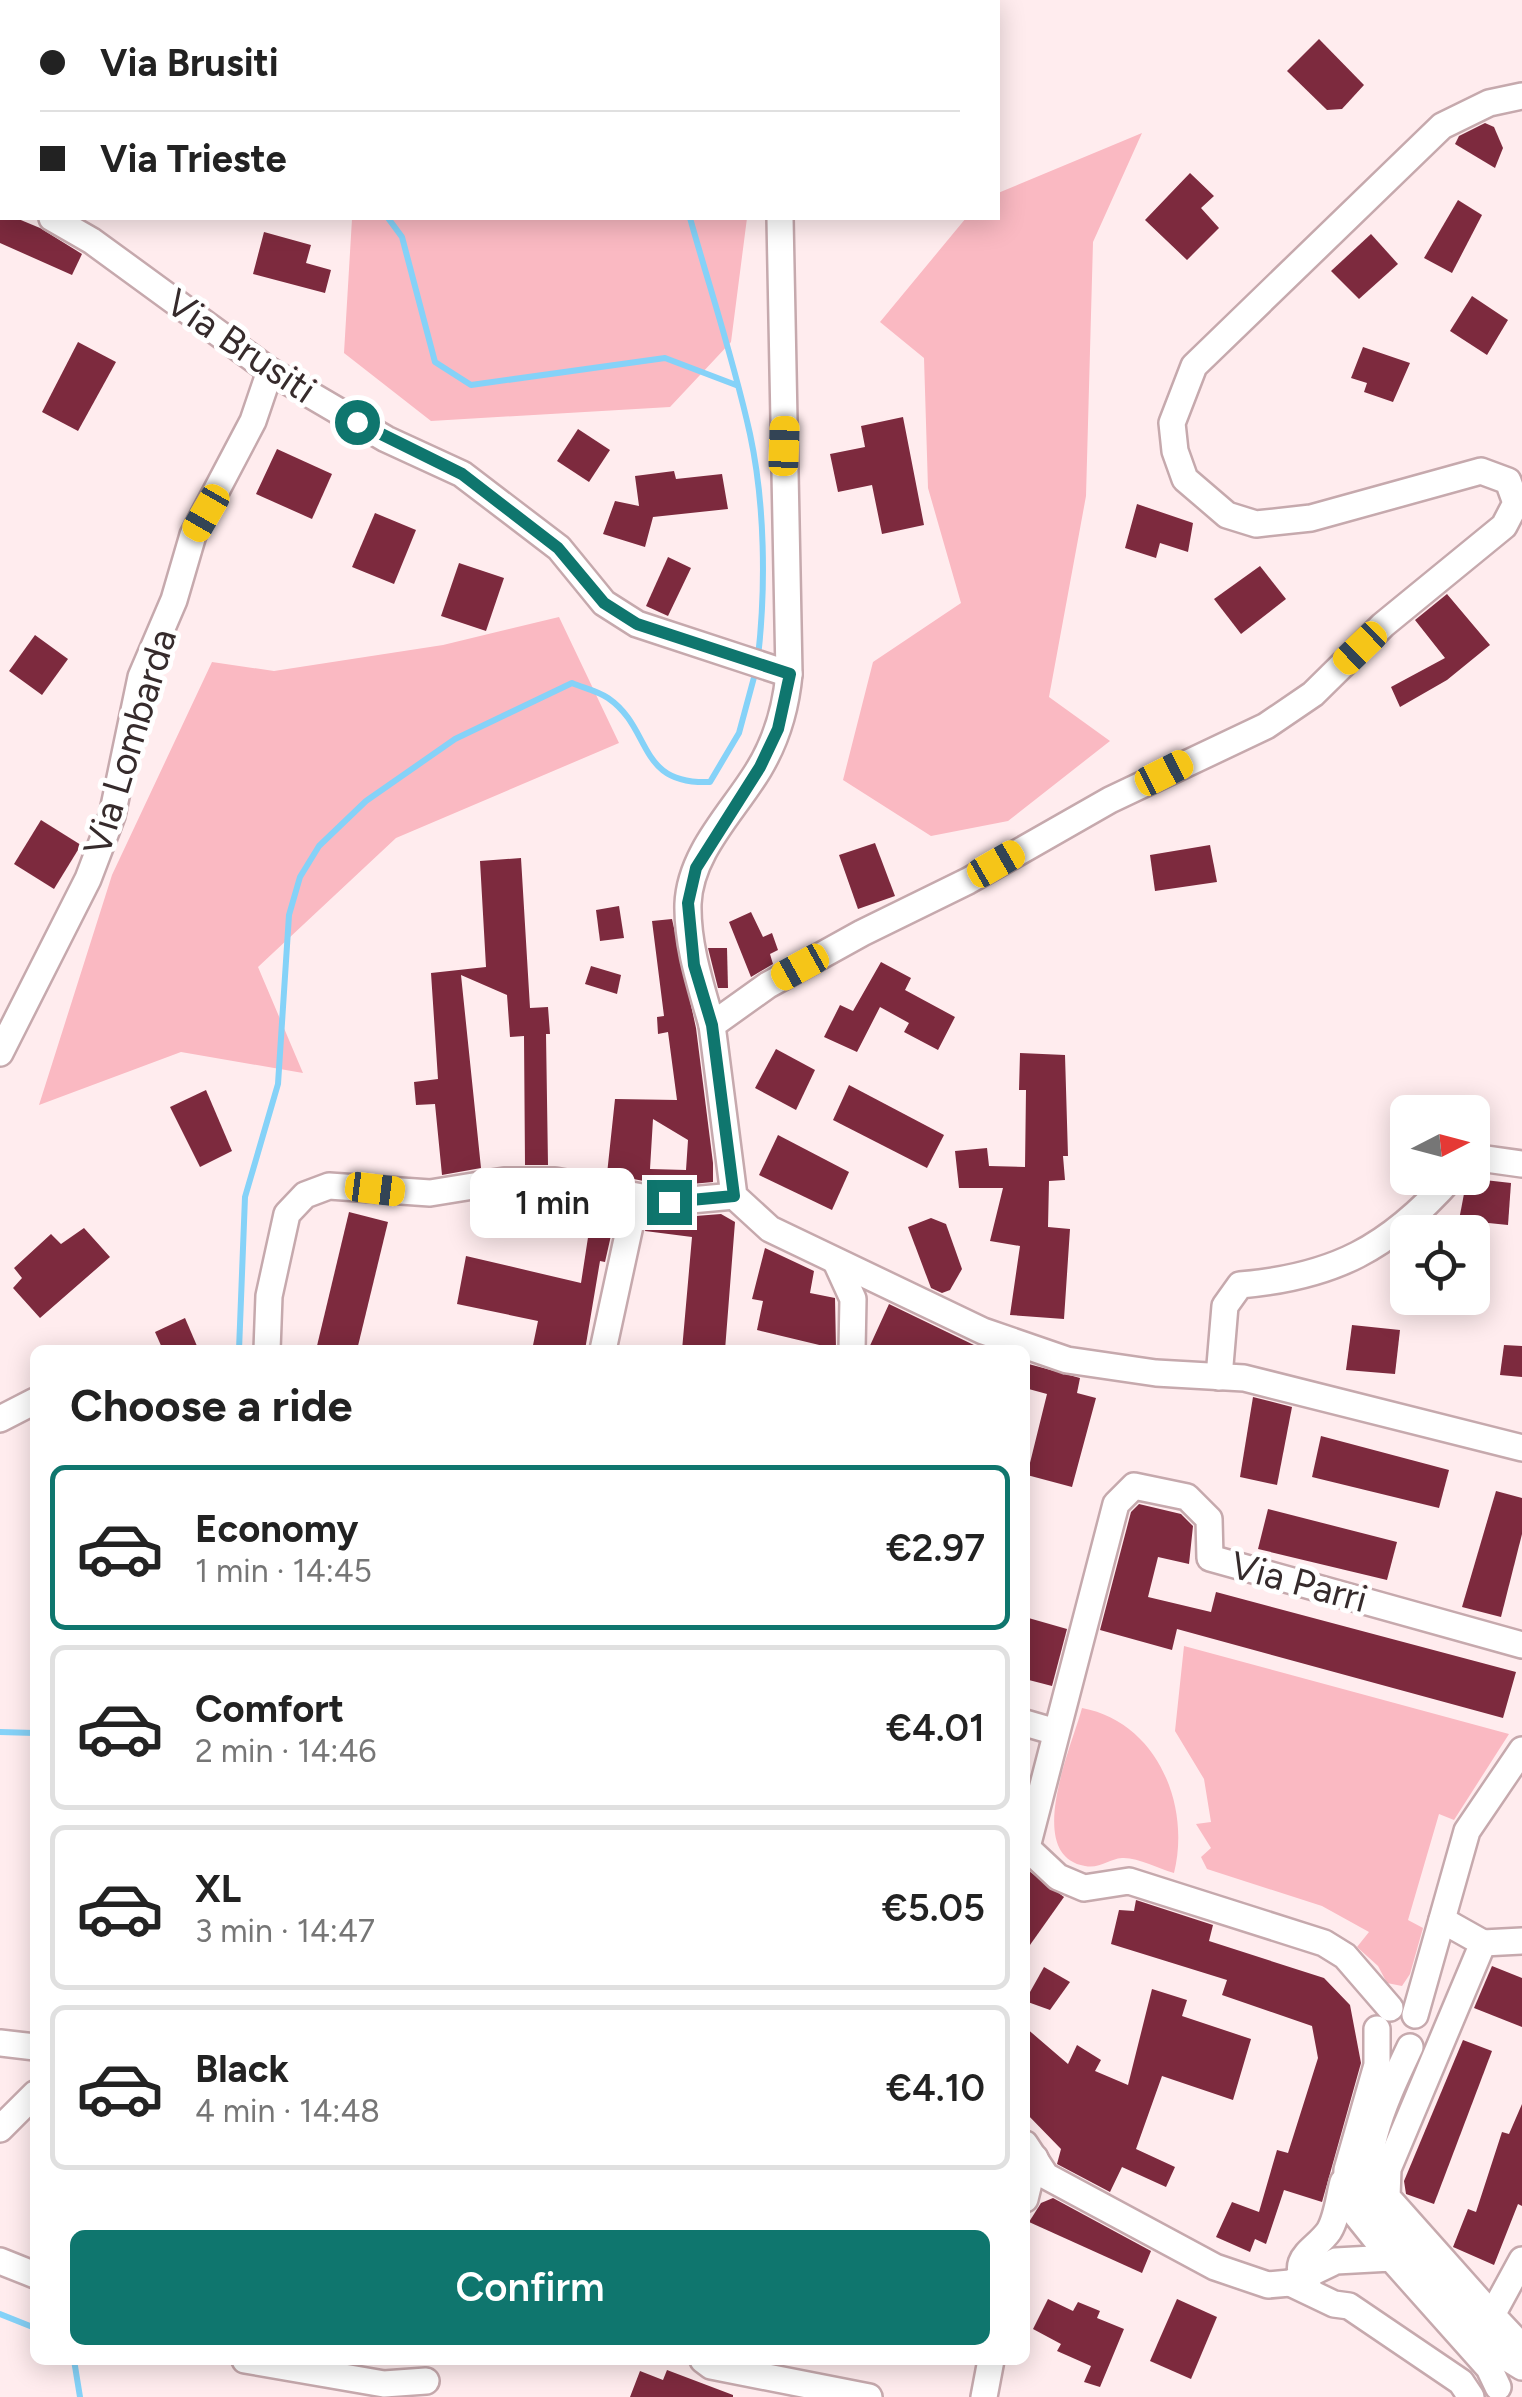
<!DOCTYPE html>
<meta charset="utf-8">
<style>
:root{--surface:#fff;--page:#f6f6f6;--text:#222;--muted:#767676;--line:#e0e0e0;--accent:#0f766e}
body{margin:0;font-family:Figtree,sans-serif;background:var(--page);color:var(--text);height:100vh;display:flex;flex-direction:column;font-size:38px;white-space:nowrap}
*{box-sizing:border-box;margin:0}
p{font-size:32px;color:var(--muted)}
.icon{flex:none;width:55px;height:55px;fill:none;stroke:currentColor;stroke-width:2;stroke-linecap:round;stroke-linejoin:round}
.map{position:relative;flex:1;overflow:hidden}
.details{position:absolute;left:30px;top:1345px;width:1000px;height:1020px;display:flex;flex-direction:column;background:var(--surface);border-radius:15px;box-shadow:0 5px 25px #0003}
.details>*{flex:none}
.hud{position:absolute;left:0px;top:0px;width:1000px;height:220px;box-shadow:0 5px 25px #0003;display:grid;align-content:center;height:220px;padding:0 40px;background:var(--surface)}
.needle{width:65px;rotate:84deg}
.buttons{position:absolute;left:1390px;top:1095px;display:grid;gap:20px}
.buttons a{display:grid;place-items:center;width:100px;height:100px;border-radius:15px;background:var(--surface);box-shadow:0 5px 25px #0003;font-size:50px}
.end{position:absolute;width:45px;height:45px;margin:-22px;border:12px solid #0f766e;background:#fff;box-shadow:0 0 0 5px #fff}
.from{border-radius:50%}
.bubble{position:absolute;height:70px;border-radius:15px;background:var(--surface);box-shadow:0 5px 25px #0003;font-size:32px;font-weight:600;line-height:70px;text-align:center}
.car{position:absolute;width:30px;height:60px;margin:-30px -15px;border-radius:12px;box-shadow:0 0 8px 2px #0007;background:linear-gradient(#f5c518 24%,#345 0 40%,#f5c518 0 76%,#345 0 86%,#f5c518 0)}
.hud b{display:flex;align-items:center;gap:35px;height:95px;font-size:38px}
.hud b+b{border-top:2px solid var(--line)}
.hud i{width:25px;height:25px;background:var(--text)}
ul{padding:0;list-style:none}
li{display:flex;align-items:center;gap:30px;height:165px;margin:0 20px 15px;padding:0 20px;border:5px solid var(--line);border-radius:15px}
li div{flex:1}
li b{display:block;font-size:38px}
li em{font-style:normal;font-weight:600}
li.selected{border-color:var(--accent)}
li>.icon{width:90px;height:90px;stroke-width:1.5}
h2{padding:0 40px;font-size:45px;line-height:120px}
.action{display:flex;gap:20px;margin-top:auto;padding:20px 40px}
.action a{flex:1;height:115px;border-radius:15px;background:var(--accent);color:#fff;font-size:40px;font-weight:600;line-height:115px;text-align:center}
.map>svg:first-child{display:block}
.green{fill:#fab9c2}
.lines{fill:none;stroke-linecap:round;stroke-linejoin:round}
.stream{stroke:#85d2f8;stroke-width:6}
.building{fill:#7d2a3e;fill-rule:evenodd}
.minor-casing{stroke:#c6a9ad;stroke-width:30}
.minor{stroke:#fff;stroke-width:25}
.route{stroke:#0f766e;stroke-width:12}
.labels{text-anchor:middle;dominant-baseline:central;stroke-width:10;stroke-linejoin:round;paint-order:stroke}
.street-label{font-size:38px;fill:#362b2c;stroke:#fff}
</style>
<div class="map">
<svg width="1522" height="2397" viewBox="0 0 1522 2397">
<rect width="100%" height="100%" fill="#ffecee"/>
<g class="green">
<polygon points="1142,133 1093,242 1086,496 1049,697 1110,741 1008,821 931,836 843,780 873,662 961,603 928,488 924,358 880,322 966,218 998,218 998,193"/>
<polygon points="313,218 747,218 731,342 670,407 431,421 344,353 352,219"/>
<polygon points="559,617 619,743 396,838 258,967 303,1073 181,1052 39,1105 112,875 212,662 274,671 443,645"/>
<polygon points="1184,1646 1509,1734 1454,1820 1439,1814 1408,1920 1423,1928 1410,1974 1402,1986 1387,1983 1378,1966 1357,1947 1369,1932 1322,1906 1207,1869 1201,1857 1211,1848 1196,1824 1211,1822 1204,1779 1175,1731"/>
<path d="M1082,1708C1157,1722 1191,1805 1174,1873C1159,1869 1137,1857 1122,1858C1109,1859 1100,1869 1085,1866C1023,1855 1072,1746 1082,1708Z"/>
</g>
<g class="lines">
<g class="stream">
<polyline points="354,0 354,2"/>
<polyline points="0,131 2,131"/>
<polyline points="388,218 402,237 435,362 471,385 665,358 736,385"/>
<path d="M690,218C710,289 734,361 750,434C765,504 766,587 758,657"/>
<path d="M239,1350L245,1197L278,1084L289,915L300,877L319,846L366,801L455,739L572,683C584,688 598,691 608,698C653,729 636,785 710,782L739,733L756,670"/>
<polyline points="0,1732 35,1733"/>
<polyline points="0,2314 35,2328"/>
<polyline points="74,2360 80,2397"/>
</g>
</g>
<g class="building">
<polygon points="1319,39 1364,85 1342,109 1327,110 1287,71"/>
<polygon points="1485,123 1494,127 1503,148 1495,168 1455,144 1459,136"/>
<polygon points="1190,173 1214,196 1201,208 1219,228 1187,260 1145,220"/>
<polygon points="1458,200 1482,215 1452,273 1424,258"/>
<polygon points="0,218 16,218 40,228 82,254 72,275 0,243"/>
<polygon points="264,232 311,245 306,263 331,270 325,293 253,274"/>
<polygon points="1371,234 1398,264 1359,299 1331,271"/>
<polygon points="1472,296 1508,320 1487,355 1450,331"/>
<polygon points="78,342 116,362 78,431 42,412"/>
<polygon points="1363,347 1410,363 1393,402 1364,392 1367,383 1351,378"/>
<polygon points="903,417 924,525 882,534 872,485 838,492 830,454 865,447 861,426"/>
<polygon points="578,429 610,450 589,482 557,461"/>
<polygon points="277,449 332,474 312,519 256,494"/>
<polygon points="674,471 676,479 722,474 728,509 653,517 645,547 603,534 615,501 639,506 635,476"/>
<polygon points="1137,504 1193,523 1188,552 1160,543 1156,558 1125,548"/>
<polygon points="375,513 416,530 394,584 352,567"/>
<polygon points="668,557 691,568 668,616 646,606"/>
<polygon points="459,563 504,578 486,631 441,616"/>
<polygon points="1260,566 1286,599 1241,634 1214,599"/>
<polygon points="1447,594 1490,645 1447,680 1400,707 1391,687 1445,658 1415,620"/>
<polygon points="35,635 68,659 42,695 9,671"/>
<polygon points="41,820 81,845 54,889 14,864"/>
<polygon points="875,843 895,896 858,909 839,855"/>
<polygon points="1210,845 1217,882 1155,891 1150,855"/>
<polygon points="521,858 530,1008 548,1007 550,1034 546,1034 548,1165 525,1165 524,1036 510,1037 507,995 461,975 481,1168 442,1175 435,1104 416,1105 414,1082 438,1079 431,973 486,967 480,861"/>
<polygon points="619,906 624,938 600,941 596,910"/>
<polygon points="751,912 763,937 772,933 778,950 770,954 773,964 751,977 729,922"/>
<path d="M672,919L696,1028L713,1163V1182L670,1186L607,1174L615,1099L677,1100L668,1032L658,1034L657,1017L664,1016L652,921ZM653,1119L688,1140L686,1170L650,1169Z"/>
<polygon points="708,948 727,948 728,988 718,988"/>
<polygon points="881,962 911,978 905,990 955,1017 938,1050 904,1032 909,1023 880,1007 857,1052 824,1037 840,1005 853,1011"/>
<polygon points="591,966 621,975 617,994 585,984"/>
<polygon points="776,1049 815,1070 796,1110 755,1088"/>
<polygon points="1020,1053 1065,1055 1068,1156 1063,1156 1065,1180 1049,1181 1048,1227 1070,1229 1064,1319 1010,1315 1020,1246 990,1241 1003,1188 959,1188 955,1151 987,1148 989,1166 1025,1167 1026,1090 1019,1090"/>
<polygon points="849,1085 944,1135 927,1168 833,1120"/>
<polygon points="206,1090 232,1151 200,1167 170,1107"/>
<polygon points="778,1135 849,1172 832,1210 759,1175"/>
<polygon points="1467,1178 1511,1183 1508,1225 1459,1220"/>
<polygon points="567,1200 617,1209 605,1262 600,1261 585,1350 532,1350 538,1321 457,1304 466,1256 581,1283 589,1231 562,1226"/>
<polygon points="349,1212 388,1222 357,1350 316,1350"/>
<polygon points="721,1214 735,1222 725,1350 682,1350 692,1237 645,1231 649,1215 670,1218"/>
<polygon points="931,1218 946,1224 962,1269 950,1290 942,1293 931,1288 908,1227"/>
<polygon points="84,1228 110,1257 40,1318 13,1288 22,1278 14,1268 51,1234 61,1244"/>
<polygon points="765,1248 814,1271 810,1293 835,1298 836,1349 757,1330 763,1301 752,1299"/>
<polygon points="889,1304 976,1346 988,1350 868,1350"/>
<polygon points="185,1318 197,1346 163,1350 155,1332"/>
<polygon points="1352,1325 1400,1330 1395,1374 1346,1370"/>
<polygon points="1504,1345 1522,1346 1522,1377 1500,1375"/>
<polygon points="1025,1363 1080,1378 1077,1393 1096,1398 1072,1487 1027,1475 1047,1394 1025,1388"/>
<polygon points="1253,1397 1292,1407 1277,1485 1240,1477"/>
<polygon points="1321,1436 1449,1470 1439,1508 1312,1477"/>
<polygon points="1496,1491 1522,1498 1522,1534 1501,1617 1462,1607"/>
<polygon points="1139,1504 1181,1514 1193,1526 1189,1564 1158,1557 1148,1597 1211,1612 1216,1592 1516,1672 1503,1718 1177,1629 1172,1650 1100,1630 1131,1512"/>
<polygon points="1268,1509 1397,1542 1387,1580 1258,1549"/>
<polygon points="1025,1617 1067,1629 1052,1686 1025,1679"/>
<polygon points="1025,1868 1064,1897 1025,1952"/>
<polygon points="1136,1900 1213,1925 1209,1941 1324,1978 1350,2005 1361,2063 1322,2202 1284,2190 1266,2244 1255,2239 1250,2252 1216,2237 1232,2202 1259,2212 1277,2150 1288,2153 1318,2058 1312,2026 1222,1995 1227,1980 1111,1944 1119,1910 1134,1911"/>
<polygon points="1492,1966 1522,1978 1522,2027 1474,2008"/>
<polygon points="1044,1967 1070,1982 1050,2010 1025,2001"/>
<polygon points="1152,1989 1187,2000 1182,2016 1251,2039 1233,2100 1162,2076 1136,2149 1175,2167 1166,2187 1122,2167 1110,2192 1057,2164 1061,2149 1025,2112 1025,2027 1068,2064 1077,2045 1101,2060 1095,2071 1128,2085"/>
<polygon points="1463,2040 1492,2051 1434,2204 1406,2194 1404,2181"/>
<polygon points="1522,2104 1522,2206 1518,2204 1494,2265 1453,2247 1468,2209 1476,2212 1502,2132 1509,2134"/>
<polygon points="1053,2198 1151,2251 1142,2273 1029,2222 1041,2203"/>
<polygon points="1048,2299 1073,2311 1078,2302 1100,2311 1097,2318 1124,2329 1100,2387 1084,2382 1091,2366 1057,2351 1061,2344 1033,2329"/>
<polygon points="1177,2299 1217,2317 1191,2379 1150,2361"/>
<polygon points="667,2370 733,2395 733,2397 630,2397 640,2371 663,2380"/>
</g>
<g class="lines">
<g class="minor-casing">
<g id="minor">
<polyline points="9,2 24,0"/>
<polyline points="222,2 223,0"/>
<polyline points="822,2 823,0"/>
<polyline points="1522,96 1489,103 1442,126 1194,366 1172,423 1175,451 1185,479 1227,515 1256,524 1311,518 1481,471 1508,481 1516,503 1504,526 1383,625 1313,694 1266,726 1110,800 968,881 862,933 768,985 712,1025 734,1196 770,1229 983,1331 1067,1360 1156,1373 1244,1378 1522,1448"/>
<polyline points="0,188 2,189"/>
<polyline points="52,218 92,241 270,371 386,439 462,474 559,548 604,603 637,624 789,674"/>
<path d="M712,1025C701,986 687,945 688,904C690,852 734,811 759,769C777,739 786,707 789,674L780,218"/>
<polyline points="0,1053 88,879 112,816 141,677 174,600 193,535 253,421 270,371"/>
<polyline points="1472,1157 1522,1164"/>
<polyline points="837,1264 853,1299 852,1350"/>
<polyline points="267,1350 269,1296 287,1214 305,1195 329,1186 430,1193 504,1181 555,1181 669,1202 734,1196"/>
<polyline points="603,1350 636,1198"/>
<path d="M1219,1377L1225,1306L1240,1285C1334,1277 1389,1248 1451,1178"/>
<polyline points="0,1419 35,1401"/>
<polyline points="1025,1723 1056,1732"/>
<polyline points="1025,1846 1058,1877 1084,1888 1129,1881 1324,1943 1345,1956 1390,2008"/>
<polyline points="1027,1847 1116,1504 1134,1486 1187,1497 1209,1519 1210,1558 1522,1645"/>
<polyline points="1442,1920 1483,1943 1388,2169 1387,2197 1492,2315"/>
<polyline points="1483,1943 1522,1941"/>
<polyline points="1415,2015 1467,1831 1522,1750"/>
<polyline points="1377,2029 1377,2065 1347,2170 1346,2193 1350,2207 1391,2258"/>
<polyline points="0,2043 35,2047"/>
<path d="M1410,2047C1388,2094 1352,2165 1378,2215L1504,2356L1522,2367"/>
<polyline points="0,2129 35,2094"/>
<polyline points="1025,2144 1046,2176 1215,2267 1268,2285 1290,2283 1336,2261 1391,2258 1489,2368 1498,2387"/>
<polyline points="1025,2199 1035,2158"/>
<polyline points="1522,2260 1492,2315 1522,2347"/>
<polyline points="0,2261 35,2275"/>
<polyline points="1290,2283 1334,2304 1349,2306 1461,2382 1471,2397"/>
<path d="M1308,2285C1287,2259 1315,2251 1329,2231C1337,2218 1339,2197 1343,2182"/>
<polyline points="245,2360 384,2384 426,2381"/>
<polyline points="703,2360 711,2366 869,2397"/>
<polyline points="984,2397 991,2360"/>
</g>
</g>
<use href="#minor" class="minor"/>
</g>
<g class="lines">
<polyline class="route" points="357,422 462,474 558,548 604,603 637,624 790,674 778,729 760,767 696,868 688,903 694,965 712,1025 734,1196 669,1202"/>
</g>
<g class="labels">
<g class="street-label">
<text transform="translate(241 346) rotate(34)">Via Brusiti</text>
<text transform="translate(130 742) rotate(-73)">Via Lombarda</text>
<text transform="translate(1299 1582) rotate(15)">Via Parri</text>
</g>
</g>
</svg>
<div class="buttons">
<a><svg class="needle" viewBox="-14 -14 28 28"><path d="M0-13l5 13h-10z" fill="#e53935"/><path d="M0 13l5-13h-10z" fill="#767676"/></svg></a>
<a><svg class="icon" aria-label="locate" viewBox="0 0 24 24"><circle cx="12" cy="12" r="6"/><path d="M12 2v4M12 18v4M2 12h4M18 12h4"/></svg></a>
</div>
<i class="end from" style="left:357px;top:422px"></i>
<i class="end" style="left:669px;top:1202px"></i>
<div class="bubble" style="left:470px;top:1168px;width:165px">1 min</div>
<i class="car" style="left:784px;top:446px;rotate:2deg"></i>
<i class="car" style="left:206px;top:513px;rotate:210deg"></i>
<i class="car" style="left:1360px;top:648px;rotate:226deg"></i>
<i class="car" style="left:1164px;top:773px;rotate:63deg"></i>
<i class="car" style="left:996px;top:864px;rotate:60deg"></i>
<i class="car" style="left:800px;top:967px;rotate:241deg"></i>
<i class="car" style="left:375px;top:1189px;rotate:97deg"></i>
<div class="hud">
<b><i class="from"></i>Via Brusiti</b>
<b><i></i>Via Trieste</b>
</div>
<section class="details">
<h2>Choose a ride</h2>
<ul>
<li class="selected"><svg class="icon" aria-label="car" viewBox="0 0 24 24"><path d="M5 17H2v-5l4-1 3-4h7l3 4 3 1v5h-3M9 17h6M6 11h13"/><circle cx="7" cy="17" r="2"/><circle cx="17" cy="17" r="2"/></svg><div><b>Economy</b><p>1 min · 14:45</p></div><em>€2.97</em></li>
<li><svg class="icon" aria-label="car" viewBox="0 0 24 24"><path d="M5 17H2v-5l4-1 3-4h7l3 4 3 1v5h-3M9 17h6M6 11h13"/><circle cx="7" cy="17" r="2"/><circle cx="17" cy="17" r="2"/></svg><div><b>Comfort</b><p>2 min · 14:46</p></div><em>€4.01</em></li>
<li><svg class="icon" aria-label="car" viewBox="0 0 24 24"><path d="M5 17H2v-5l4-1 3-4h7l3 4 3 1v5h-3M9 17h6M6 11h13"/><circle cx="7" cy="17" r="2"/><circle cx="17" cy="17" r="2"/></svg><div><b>XL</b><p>3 min · 14:47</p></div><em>€5.05</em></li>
<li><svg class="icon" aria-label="car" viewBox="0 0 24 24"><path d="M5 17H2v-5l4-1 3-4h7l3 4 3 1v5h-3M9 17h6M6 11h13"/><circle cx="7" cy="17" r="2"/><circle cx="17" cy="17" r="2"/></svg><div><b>Black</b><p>4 min · 14:48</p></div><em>€4.10</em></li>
</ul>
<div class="action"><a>Confirm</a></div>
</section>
</div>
